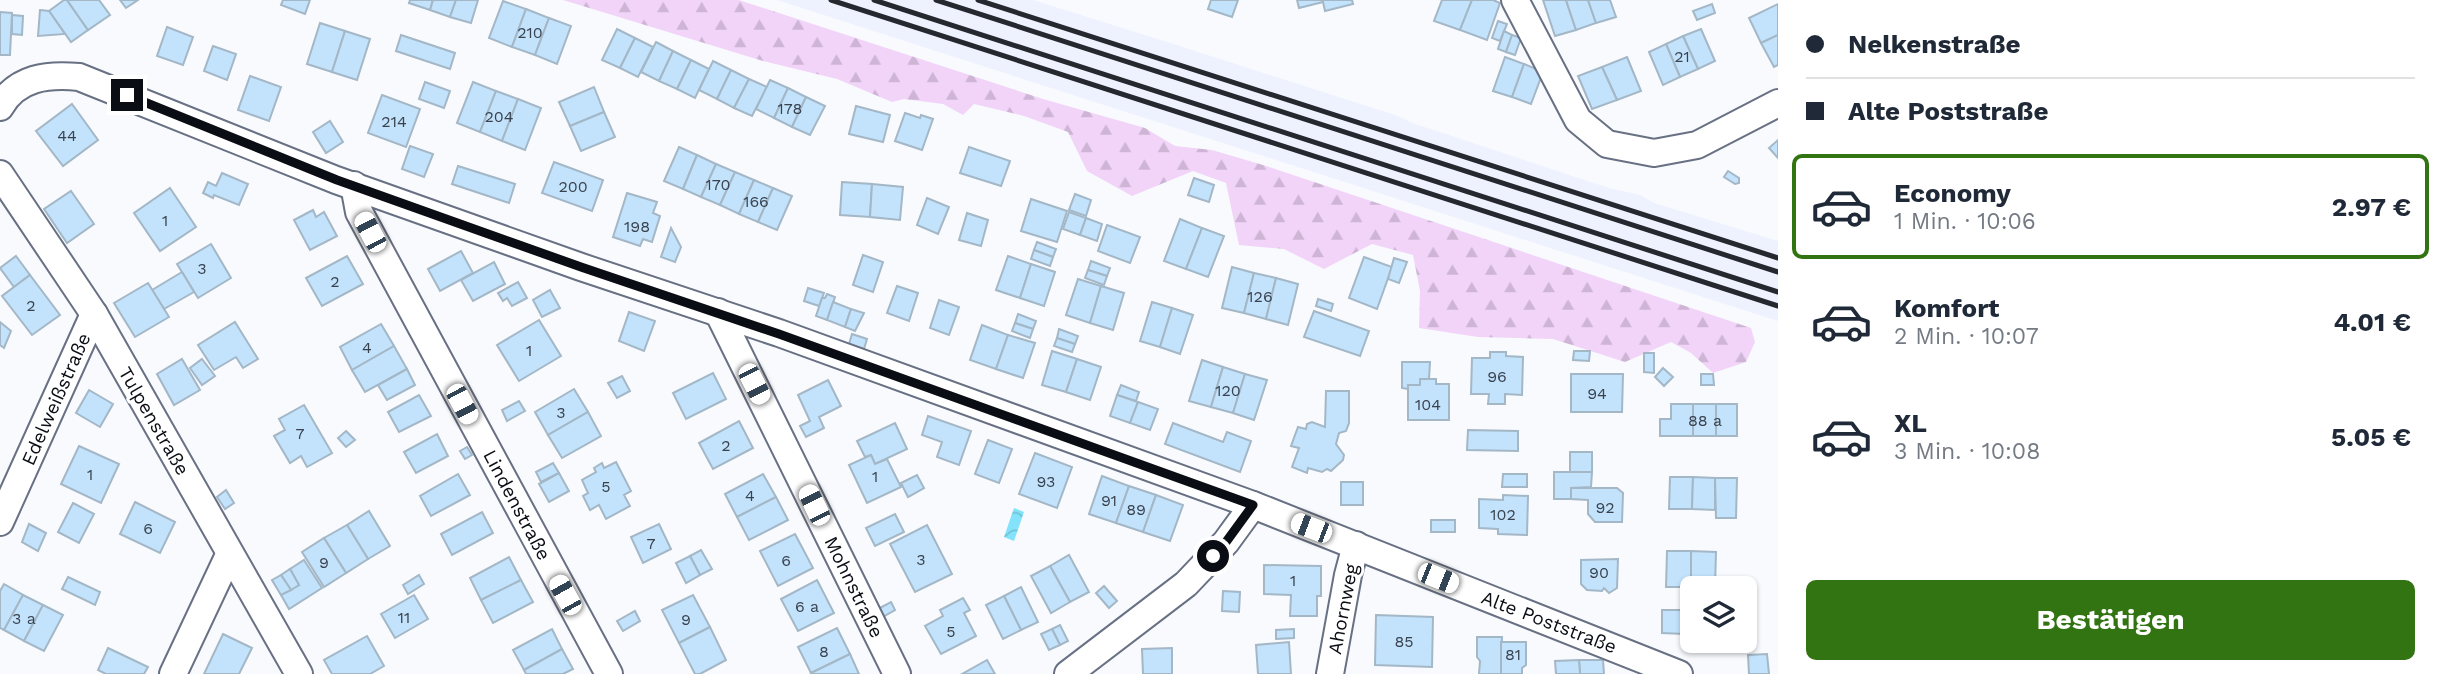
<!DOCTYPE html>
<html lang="de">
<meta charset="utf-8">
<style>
:root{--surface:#fff;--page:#f2f2f3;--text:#1f2937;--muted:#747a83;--line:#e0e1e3;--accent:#327412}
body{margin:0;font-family:"Work Sans",sans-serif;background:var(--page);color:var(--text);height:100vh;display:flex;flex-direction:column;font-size:26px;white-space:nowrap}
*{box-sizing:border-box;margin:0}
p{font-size:23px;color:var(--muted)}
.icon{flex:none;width:38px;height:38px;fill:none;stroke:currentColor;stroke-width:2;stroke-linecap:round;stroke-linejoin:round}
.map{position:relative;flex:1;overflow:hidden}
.panel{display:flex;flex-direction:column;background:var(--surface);width:665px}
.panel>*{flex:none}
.top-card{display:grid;align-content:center;height:154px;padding:0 28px;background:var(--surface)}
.controls{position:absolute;left:1680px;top:576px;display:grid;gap:14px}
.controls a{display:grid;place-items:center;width:77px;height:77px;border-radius:10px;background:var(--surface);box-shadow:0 2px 5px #0004;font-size:35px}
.end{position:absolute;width:32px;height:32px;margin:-16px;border:9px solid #0b0d14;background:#fff;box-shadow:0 0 0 4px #fff}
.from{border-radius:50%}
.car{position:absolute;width:21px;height:42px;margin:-21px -10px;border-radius:9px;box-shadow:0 0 5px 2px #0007;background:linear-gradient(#fff 24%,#345 0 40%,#fff 0 76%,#345 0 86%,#fff 0)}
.top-card b{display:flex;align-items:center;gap:24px;height:66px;font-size:26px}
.top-card b+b{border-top:2px solid var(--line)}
.top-card i{width:18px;height:18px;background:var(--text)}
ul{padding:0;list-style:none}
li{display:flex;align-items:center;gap:21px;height:105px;margin:0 14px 10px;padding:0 14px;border:4px solid transparent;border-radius:10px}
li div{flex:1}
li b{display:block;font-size:26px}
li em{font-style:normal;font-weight:700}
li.current{border-color:var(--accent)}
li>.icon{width:63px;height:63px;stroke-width:1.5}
.primary-button{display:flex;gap:14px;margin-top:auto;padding:14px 28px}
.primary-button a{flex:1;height:80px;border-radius:10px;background:var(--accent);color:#fff;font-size:28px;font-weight:700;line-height:80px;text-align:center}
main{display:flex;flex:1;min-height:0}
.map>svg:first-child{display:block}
.built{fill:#edf2fe}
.forest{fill:url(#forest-firs)}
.water{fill:url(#water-waves)}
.building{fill:#c3e3fc;stroke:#a3b7c6;stroke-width:2}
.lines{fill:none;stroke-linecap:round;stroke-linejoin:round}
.street-casing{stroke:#687083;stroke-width:30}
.street{stroke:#fff;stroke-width:26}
.rail{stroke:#26282f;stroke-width:5}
.route{stroke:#0b0d14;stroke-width:9}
.labels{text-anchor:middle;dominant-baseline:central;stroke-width:6;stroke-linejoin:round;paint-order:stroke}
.number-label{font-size:16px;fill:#39424e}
.street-label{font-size:19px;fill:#0b0d14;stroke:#fff}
</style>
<main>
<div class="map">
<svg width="1778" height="674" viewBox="0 0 1778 674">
<defs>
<pattern id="forest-firs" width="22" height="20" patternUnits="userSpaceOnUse" patternTransform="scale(1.75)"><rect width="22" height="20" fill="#f2d4f9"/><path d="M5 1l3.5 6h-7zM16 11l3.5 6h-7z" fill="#ceb5d5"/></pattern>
<pattern id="water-waves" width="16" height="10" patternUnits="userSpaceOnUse" patternTransform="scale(1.75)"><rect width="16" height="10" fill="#84e3fa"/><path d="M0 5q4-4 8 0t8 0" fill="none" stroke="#71c2d5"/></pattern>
</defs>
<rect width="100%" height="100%" fill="#f8fafe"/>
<polygon class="built" points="777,0 1033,0 1167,42 1398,116 1412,123 1609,188 1640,195 1654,203 1778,241 1778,321"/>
<polygon class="forest" points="563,0 739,0 1043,99 1145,128 1175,146 1212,150 1263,165 1751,328 1755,342 1746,362 1713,373 1691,353 1671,342 1625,362 1553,339 1478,337 1419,328 1420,291 1413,255 1372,244 1324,269 1284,249 1239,245 1226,183 1193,171 1132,196 1087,171 1068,132 1024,116 974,104 963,115 943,104 904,99 892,102 837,79 763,61"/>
<polygon class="water" points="1014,508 1024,512 1014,541 1004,537"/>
<g class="building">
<polygon points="64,0 67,0 88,30 71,42 49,11"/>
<polygon points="67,0 99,0 110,15 88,30"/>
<polygon points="120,0 138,0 126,8"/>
<polygon points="283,0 310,0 305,14 281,5"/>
<polygon points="410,0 433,0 430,10 409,3"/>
<polygon points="433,0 456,0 450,17 430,10"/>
<polygon points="456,0 478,0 471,23 450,17"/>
<polygon points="1211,0 1238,0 1232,17 1208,9"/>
<polygon points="1297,0 1352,0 1353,4 1325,11 1323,2 1299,8"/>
<polygon points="1442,0 1472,0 1460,30 1434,21"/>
<polygon points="1472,0 1493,0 1500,3 1487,40 1460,30"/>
<polygon points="1543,0 1566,0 1576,30 1555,36"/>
<polygon points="1566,0 1588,0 1596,23 1576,30"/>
<polygon points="1588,0 1610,0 1616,17 1596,23"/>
<polygon points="503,1 526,9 512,47 489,38"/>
<polygon points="1712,4 1715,13 1697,20 1693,11"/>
<polygon points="1778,4 1778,35 1761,43 1749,18"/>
<polygon points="526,9 549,18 535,55 512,47"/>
<polygon points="40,10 49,11 65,34 38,36"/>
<polygon points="0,12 12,13 10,55 0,55"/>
<polygon points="12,15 23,16 22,35 12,34"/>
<polygon points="549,18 571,26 557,64 535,55"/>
<polygon points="1498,21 1507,24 1500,41 1492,38"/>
<polygon points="320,23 345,31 332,72 307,64"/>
<polygon points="167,27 193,37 183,65 157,56"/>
<polygon points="617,29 635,38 620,68 602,60"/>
<polygon points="1701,29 1715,61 1698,69 1683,36"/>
<polygon points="345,31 370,39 357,80 332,72"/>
<polygon points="1504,31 1512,35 1506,52 1498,49"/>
<polygon points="401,35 455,53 450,69 396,51"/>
<polygon points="1512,35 1521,38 1515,55 1506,52"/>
<polygon points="1778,35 1778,65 1774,67 1761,43"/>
<polygon points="1683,36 1698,69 1680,77 1666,44"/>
<polygon points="635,38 653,47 638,77 620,68"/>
<polygon points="656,42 673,51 659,81 641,72"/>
<polygon points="1666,44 1680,77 1663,85 1649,52"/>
<polygon points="213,46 236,54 227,80 204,71"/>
<polygon points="673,51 691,60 677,89 659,81"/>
<polygon points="1505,57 1524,64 1512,97 1493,91"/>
<polygon points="1627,57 1641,91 1617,100 1602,67"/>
<polygon points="691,60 709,69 695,98 677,89"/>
<polygon points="713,61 731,70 717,99 699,90"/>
<polygon points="1524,64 1543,72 1531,104 1512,97"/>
<polygon points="1602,67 1617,100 1592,109 1578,76"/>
<polygon points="731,70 749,79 734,108 717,99"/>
<polygon points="250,76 281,87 269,121 238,110"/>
<polygon points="749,79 767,87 752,116 734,108"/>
<polygon points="770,80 788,88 774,118 756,109"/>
<polygon points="425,82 450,91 444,108 419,99"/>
<polygon points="473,82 496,91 480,132 457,123"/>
<polygon points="594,87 604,112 570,126 559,102"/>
<polygon points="788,88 806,97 792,127 774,118"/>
<polygon points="496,91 518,99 502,141 480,132"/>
<polygon points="382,95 420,109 406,147 368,133"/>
<polygon points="806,97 825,106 810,135 792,127"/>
<polygon points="518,99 541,108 525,150 502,141"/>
<polygon points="72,104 98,140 63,166 36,131"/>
<polygon points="856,106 890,115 883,142 849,134"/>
<polygon points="604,112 615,137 581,151 570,126"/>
<polygon points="905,113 920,118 921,115 933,119 922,150 895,141"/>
<polygon points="330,121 343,142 326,153 313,132"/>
<polygon points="1778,140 1778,158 1769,148"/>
<polygon points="410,146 433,154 424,177 402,169"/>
<polygon points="679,147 697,155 683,189 664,181"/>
<polygon points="969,147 1010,161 1001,186 960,173"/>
<polygon points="697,155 716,164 701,197 683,189"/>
<polygon points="554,162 603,180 592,211 542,193"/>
<polygon points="716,164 735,172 720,205 701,197"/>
<polygon points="458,166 515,184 509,203 452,184"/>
<polygon points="1728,171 1739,178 1739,183 1735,184 1724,177"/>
<polygon points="735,172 754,180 739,214 720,205"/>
<polygon points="222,173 248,184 239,205 214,195 213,198 203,193 208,182 216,186"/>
<polygon points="1194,178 1214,185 1209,202 1188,195"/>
<polygon points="754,180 773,188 758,222 739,214"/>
<polygon points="842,182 872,184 870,217 840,215"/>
<polygon points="872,184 903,187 900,220 870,217"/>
<polygon points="170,188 196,227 160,251 134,213"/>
<polygon points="773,188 792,196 777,230 758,222"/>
<polygon points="71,191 94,224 67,243 44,209"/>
<polygon points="627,193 657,202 653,213 660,216 652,242 643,239 640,246 613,237"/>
<polygon points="1075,194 1091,200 1086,216 1069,210"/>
<polygon points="927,198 949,207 938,234 917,225"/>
<polygon points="1031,199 1067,211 1057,242 1021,231"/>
<polygon points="313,210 316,217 324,212 337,236 310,250 294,220"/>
<polygon points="1069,212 1086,218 1080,235 1063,229"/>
<polygon points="967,213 988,220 981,246 959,240"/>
<polygon points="1086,218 1102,224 1097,241 1080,235"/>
<polygon points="1180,219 1202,228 1186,269 1164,261"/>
<polygon points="1107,225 1140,237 1130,263 1098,251"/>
<polygon points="671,228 681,247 675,262 661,257"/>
<polygon points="1202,228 1224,236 1208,277 1186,269"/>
<polygon points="1037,242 1056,249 1053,257 1034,250"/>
<polygon points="211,244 231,278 198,298 177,264"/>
<polygon points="1034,250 1053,257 1050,266 1031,259"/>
<polygon points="461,251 473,273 440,291 428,269"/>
<polygon points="863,255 883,262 873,292 853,285"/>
<polygon points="16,256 30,275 14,287 0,268"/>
<polygon points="347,256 363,284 322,306 306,278"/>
<polygon points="1008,256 1031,264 1020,298 996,290"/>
<polygon points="1364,257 1392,267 1377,309 1349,298"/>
<polygon points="1394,258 1407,262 1399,283 1388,279"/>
<polygon points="1091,261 1110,268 1107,276 1088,270"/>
<polygon points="494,262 505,284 473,301 461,280"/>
<polygon points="1031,264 1055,272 1044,306 1020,298"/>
<polygon points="1232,267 1254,273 1244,313 1222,308"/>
<polygon points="1088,270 1107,276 1104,285 1085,278"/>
<polygon points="182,272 194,292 164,309 152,290"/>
<polygon points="1254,273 1276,278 1266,319 1244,313"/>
<polygon points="30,275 60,315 32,335 2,296"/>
<polygon points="1276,278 1298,284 1288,325 1266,319"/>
<polygon points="1078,279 1101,286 1090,323 1066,315"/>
<polygon points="518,282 527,298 512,306 507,298 503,301 498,293"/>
<polygon points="148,283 169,317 135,337 114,303"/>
<polygon points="897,286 918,293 909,321 887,313"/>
<polygon points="1101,286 1124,293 1113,330 1090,323"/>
<polygon points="808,288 824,293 819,306 804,301"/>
<polygon points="550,290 560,308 542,317 533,300"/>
<polygon points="827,294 835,297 827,320 816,316 822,298 825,298"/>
<polygon points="1318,299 1333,304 1331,311 1316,306"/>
<polygon points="939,300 959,307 949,335 930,328"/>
<polygon points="833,302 851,309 845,327 827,320"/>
<polygon points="1152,302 1172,308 1160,347 1140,341"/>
<polygon points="1172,308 1193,315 1180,354 1160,347"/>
<polygon points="851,309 864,313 855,331 845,327"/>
<polygon points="1314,311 1369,331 1360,356 1304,337"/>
<polygon points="629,312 655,321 644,351 619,341"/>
<polygon points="1018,314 1036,321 1033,329 1015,323"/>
<polygon points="539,320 561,356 519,381 497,345"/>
<polygon points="0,322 11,331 4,348 0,345"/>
<polygon points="235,322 258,359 243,368 236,357 214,370 198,345"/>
<polygon points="1015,323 1033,329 1030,338 1012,331"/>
<polygon points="381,324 394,346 352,370 340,347"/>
<polygon points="982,325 1008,335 996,369 970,360"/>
<polygon points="1059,329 1078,336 1075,344 1057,338"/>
<polygon points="852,334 867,339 864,349 849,344"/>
<polygon points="1008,335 1035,343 1023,378 996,369"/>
<polygon points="1057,338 1075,344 1072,352 1054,346"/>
<polygon points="394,346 407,369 365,392 352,370"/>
<polygon points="1052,351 1077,359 1066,392 1042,385"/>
<polygon points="1574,351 1590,351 1589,361 1573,360"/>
<polygon points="1490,352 1506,352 1506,356 1523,357 1522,395 1505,394 1505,404 1488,404 1489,394 1471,394 1472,358 1490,358"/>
<polygon points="1644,353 1654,353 1654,373 1644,372"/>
<polygon points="182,359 200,390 174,405 157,374"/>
<polygon points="202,359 215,376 202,385 190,368"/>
<polygon points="1077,359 1101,367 1090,400 1066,392"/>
<polygon points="1202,360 1223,367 1211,407 1189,401"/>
<polygon points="1402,362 1430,362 1429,379 1420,379 1420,385 1408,385 1408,389 1402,388"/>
<polygon points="1223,367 1245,374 1233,413 1211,407"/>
<polygon points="1663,368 1673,377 1664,386 1655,377"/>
<polygon points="407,369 415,385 387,400 378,385"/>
<polygon points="713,373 726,399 686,419 673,393"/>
<polygon points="1245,374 1267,380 1254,420 1233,413"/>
<polygon points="1571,374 1623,374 1622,412 1571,412"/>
<polygon points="1701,374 1713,374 1714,385 1701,385"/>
<polygon points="622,376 630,391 617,398 608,383"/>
<polygon points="1420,379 1436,379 1436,384 1449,384 1449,420 1408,420 1408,385 1420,385"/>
<polygon points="828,380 841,406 819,417 824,428 806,437 800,426 810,421 798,395"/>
<polygon points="1121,385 1139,392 1136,401 1117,395"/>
<polygon points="574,389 588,412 548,435 535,412"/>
<polygon points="89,390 113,404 100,427 76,413"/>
<polygon points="1326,391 1349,391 1349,423 1346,431 1339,433 1336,444 1344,455 1343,460 1331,471 1327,469 1322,472 1308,468 1307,473 1292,467 1299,448 1291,446 1298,427 1306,429 1307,424 1312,422 1325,427"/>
<polygon points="419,395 431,416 399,432 388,412"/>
<polygon points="1117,395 1138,402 1130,423 1110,416"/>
<polygon points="519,401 525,411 507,421 502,410"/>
<polygon points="1138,402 1158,409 1150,430 1130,423"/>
<polygon points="1671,404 1693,404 1693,436 1660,436 1660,419 1671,419"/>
<rect x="1693" y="404" width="23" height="32"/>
<rect x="1716" y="404" width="21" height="32"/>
<polygon points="304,405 332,453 307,467 301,456 290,463 274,436 285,430 279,419"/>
<polygon points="588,412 601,436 562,458 548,435"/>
<polygon points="928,416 971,431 959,465 937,457 942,442 922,435"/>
<polygon points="739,421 753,448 713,469 699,443"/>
<polygon points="895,423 907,449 875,464 871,455 865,457 857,441"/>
<polygon points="1173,423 1223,442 1227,432 1251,441 1240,472 1165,444"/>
<polygon points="1468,430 1518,431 1518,451 1467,450"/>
<polygon points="346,431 355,440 346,447 338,438"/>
<polygon points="437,434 448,456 416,473 404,452"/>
<polygon points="988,440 1012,449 999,483 975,474"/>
<polygon points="79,446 119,464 101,503 61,484"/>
<polygon points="467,447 472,455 465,459 460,451"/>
<rect x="1570" y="452" width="22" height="20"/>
<polygon points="1035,453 1072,467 1057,508 1019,494"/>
<polygon points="871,455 875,464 887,459 901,487 867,503 849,465"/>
<polygon points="616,462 631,491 624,495 630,506 606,519 599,505 590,510 583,496 588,493 582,480 596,472 594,468 602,463 604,468"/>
<polygon points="553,463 559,473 541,482 536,472"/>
<polygon points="1554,472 1592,472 1591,487 1571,488 1571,499 1554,499"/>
<polygon points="559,473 569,491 549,502 539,484"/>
<polygon points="458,474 470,495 431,516 420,496"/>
<polygon points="763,474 776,497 737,517 725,494"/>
<polygon points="1503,474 1527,474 1527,487 1502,487"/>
<polygon points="917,475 924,488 908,497 901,483"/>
<polygon points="1102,476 1129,486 1116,523 1089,514"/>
<polygon points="1670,477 1693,477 1692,509 1669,509"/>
<polygon points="1693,477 1715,478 1715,510 1692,509"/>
<polygon points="1715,478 1737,478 1736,518 1716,518"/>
<rect x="1341" y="482" width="22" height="23"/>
<polygon points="1129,486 1156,495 1143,532 1116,523"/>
<polygon points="1571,488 1617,488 1623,493 1622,522 1595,522 1588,514 1588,500 1571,499"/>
<polygon points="226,490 234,503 225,509 217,497"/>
<polygon points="1156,495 1183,505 1170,541 1143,532"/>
<polygon points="1503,495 1528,496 1527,535 1498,534 1498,529 1479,528 1479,499 1503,500"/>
<polygon points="776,497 788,520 749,540 737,517"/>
<polygon points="135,502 175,522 160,553 120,534"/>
<polygon points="73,503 94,514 79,543 58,532"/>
<polygon points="369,511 390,546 368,559 347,525"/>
<polygon points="482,512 493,533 452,555 441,534"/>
<polygon points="895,514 904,532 875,546 866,528"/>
<rect x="1431" y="520" width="24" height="12"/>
<polygon points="29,524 46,533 38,551 22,542"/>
<polygon points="659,524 671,549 643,563 631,537"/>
<polygon points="347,525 368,559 346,573 324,538"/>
<polygon points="927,525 952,574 915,592 890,544"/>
<polygon points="795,534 813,568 778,586 760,551"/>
<polygon points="324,538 346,573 324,587 302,552"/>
<polygon points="701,550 712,569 700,575 690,556"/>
<polygon points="1667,551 1691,551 1691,587 1666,587"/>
<polygon points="1691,551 1716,552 1715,587 1691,587"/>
<polygon points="1069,555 1089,592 1070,602 1050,566"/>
<polygon points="690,556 700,575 686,583 676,563"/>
<polygon points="509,557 521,580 481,600 470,578"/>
<polygon points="1618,559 1617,588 1609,593 1604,588 1602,591 1587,590 1581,584 1581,560"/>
<polygon points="304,560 322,588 289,609 281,595 299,585 290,569"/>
<polygon points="1264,565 1321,566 1321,596 1317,596 1317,616 1290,616 1291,595 1264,594"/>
<polygon points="1050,566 1070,602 1051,613 1031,576"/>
<polygon points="290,569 299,585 291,590 281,575"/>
<polygon points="281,575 291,590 281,595 272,580"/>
<polygon points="419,575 424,584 408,594 403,585"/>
<polygon points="68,577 100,592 95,605 62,589"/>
<polygon points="521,580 533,602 493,623 481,600"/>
<polygon points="817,580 834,613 798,631 781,599"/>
<polygon points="4,584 23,595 4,630 0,628 0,591"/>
<polygon points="1104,586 1117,601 1109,608 1096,593"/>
<polygon points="1021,587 1038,622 1021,630 1004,596"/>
<polygon points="1223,591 1240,592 1239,612 1222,611"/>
<polygon points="23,595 43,605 24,641 4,630"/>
<polygon points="414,595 428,619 395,638 381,614"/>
<polygon points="693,595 710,627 679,643 662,610"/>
<polygon points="1004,596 1021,630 1003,639 986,605"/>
<polygon points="963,598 970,610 964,613 976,636 941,654 925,626 943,616 940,610"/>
<polygon points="891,602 895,610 881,618 876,610"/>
<polygon points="43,605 63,615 44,651 24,641"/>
<polygon points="1662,610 1684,610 1684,634 1662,633"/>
<polygon points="635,611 640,621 623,631 617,621"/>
<polygon points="1376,615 1433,617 1432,667 1375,665"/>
<polygon points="1060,625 1068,641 1060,645 1052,629"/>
<polygon points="710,627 726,660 700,674 695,674 679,643"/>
<polygon points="837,628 850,654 811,673 798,647"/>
<polygon points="552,629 562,649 524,670 513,650"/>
<polygon points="1052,629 1060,645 1049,650 1041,634"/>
<polygon points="1294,629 1294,638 1276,639 1276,630"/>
<polygon points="223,634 252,648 239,674 204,674"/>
<polygon points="367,636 384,666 370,674 332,674 324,660"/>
<polygon points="1477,637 1502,637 1501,674 1479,674 1480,661 1477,657"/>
<polygon points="1289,642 1291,674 1258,674 1256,645"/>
<polygon points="1501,642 1526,642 1526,665 1522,668 1522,674 1501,674"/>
<polygon points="108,648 148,667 144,674 106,674 98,670"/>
<polygon points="1172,648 1172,674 1143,674 1142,649"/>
<polygon points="562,649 573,669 563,674 526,674 524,670"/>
<polygon points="850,654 859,674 812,674 811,673"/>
<polygon points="1767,654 1769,674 1749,674 1748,655"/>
<polygon points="987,660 995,674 962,674"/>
<polygon points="1579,660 1603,660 1604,674 1580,674"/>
<polygon points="1579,660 1580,674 1556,674 1555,661"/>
</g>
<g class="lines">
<g class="street-casing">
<g id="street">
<polyline points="1515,0 1578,120 1607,144 1654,153 1697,145 1778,103"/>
<path d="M0,107C17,77 48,74 79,77L336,180L581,267L779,333L1253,505L1679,674"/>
<polyline points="0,174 94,314 299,674"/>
<polyline points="354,185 359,212 609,674"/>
<polyline points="718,312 897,674"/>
<polyline points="0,522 94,314"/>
<polyline points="173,674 229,555"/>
<polyline points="1068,674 1186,584 1226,542 1253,505"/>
<polyline points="1330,674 1348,575 1356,545"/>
</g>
</g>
<use href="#street" class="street"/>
<g class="rail">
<polyline points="831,0 1778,306"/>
<polyline points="874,0 1778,292"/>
<polyline points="936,0 1778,272"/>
<polyline points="978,0 1778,258"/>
</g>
</g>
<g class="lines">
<polyline class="route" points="127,95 337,180 581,267 779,334 1253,505 1226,542 1213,556"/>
</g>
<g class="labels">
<g class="number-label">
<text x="530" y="32">210</text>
<text x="1682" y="56">21</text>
<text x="790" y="108">178</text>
<text x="499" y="116">204</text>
<text x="394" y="121">214</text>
<text x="67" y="135">44</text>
<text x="718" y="184">170</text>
<text x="573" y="186">200</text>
<text x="756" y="201">166</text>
<text x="165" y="220">1</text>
<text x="637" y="226">198</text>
<text x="202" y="268">3</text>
<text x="335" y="281">2</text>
<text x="1260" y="296">126</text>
<text x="31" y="305">2</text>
<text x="367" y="347">4</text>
<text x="529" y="350">1</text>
<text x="1497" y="376">96</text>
<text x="1228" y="390">120</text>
<text x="1597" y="393">94</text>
<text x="1428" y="404">104</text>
<text x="561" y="412">3</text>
<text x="1705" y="420">88 a</text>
<text x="300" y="433">7</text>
<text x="726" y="445">2</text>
<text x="90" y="474">1</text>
<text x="875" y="476">1</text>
<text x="1046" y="481">93</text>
<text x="606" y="486">5</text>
<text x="750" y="495">4</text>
<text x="1109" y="500">91</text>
<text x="1605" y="507">92</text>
<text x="1136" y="509">89</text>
<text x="1503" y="514">102</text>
<text x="148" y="528">6</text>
<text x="651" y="543">7</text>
<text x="921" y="559">3</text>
<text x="786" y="560">6</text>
<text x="324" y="562">9</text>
<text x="1599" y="572">90</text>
<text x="1293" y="580">1</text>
<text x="807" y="606">6 a</text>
<text x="404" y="617">11</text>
<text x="24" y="618">3 a</text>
<text x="686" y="619">9</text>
<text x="951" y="631">5</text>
<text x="1404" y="641">85</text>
<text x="824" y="651">8</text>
<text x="1513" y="654">81</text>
</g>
<g class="street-label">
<text transform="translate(56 399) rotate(-66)">Edelweißstraße</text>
<text transform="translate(154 421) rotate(60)">Tulpenstraße</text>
<text transform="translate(517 505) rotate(62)">Lindenstraße</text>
<text transform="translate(854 587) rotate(64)">Mohnstraße</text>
<text transform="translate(1343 609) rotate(-79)">Ahornweg</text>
<text transform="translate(1549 622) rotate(21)">Alte Poststraße</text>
</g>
</g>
</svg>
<div class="controls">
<a><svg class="icon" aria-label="layers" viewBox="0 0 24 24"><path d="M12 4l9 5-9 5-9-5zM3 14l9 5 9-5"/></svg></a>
</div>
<i class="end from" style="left:1213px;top:556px"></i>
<i class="end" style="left:127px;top:95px"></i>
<i class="car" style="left:370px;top:232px;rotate:332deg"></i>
<i class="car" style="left:754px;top:384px;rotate:153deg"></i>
<i class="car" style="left:462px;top:404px;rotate:152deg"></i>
<i class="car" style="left:814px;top:505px;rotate:334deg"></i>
<i class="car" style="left:1311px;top:528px;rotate:291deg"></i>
<i class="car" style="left:1438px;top:578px;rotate:112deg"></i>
<i class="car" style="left:565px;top:595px;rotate:331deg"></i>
</div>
<section class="panel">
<div class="top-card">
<b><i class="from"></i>Nelkenstraße</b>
<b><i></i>Alte Poststraße</b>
</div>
<ul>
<li class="current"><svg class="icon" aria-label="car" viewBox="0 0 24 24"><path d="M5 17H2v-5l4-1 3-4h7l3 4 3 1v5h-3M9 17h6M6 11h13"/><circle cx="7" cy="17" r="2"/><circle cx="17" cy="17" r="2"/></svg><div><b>Economy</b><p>1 Min. · 10:06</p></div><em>2.97 €</em></li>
<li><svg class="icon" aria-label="car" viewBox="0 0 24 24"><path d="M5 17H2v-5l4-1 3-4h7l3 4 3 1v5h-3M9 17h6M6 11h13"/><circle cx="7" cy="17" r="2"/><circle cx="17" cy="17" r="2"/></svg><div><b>Komfort</b><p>2 Min. · 10:07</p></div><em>4.01 €</em></li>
<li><svg class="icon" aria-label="car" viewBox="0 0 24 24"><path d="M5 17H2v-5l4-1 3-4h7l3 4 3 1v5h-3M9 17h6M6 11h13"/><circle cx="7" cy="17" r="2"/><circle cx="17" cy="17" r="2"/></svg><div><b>XL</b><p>3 Min. · 10:08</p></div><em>5.05 €</em></li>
</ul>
<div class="primary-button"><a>Bestätigen</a></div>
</section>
</main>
